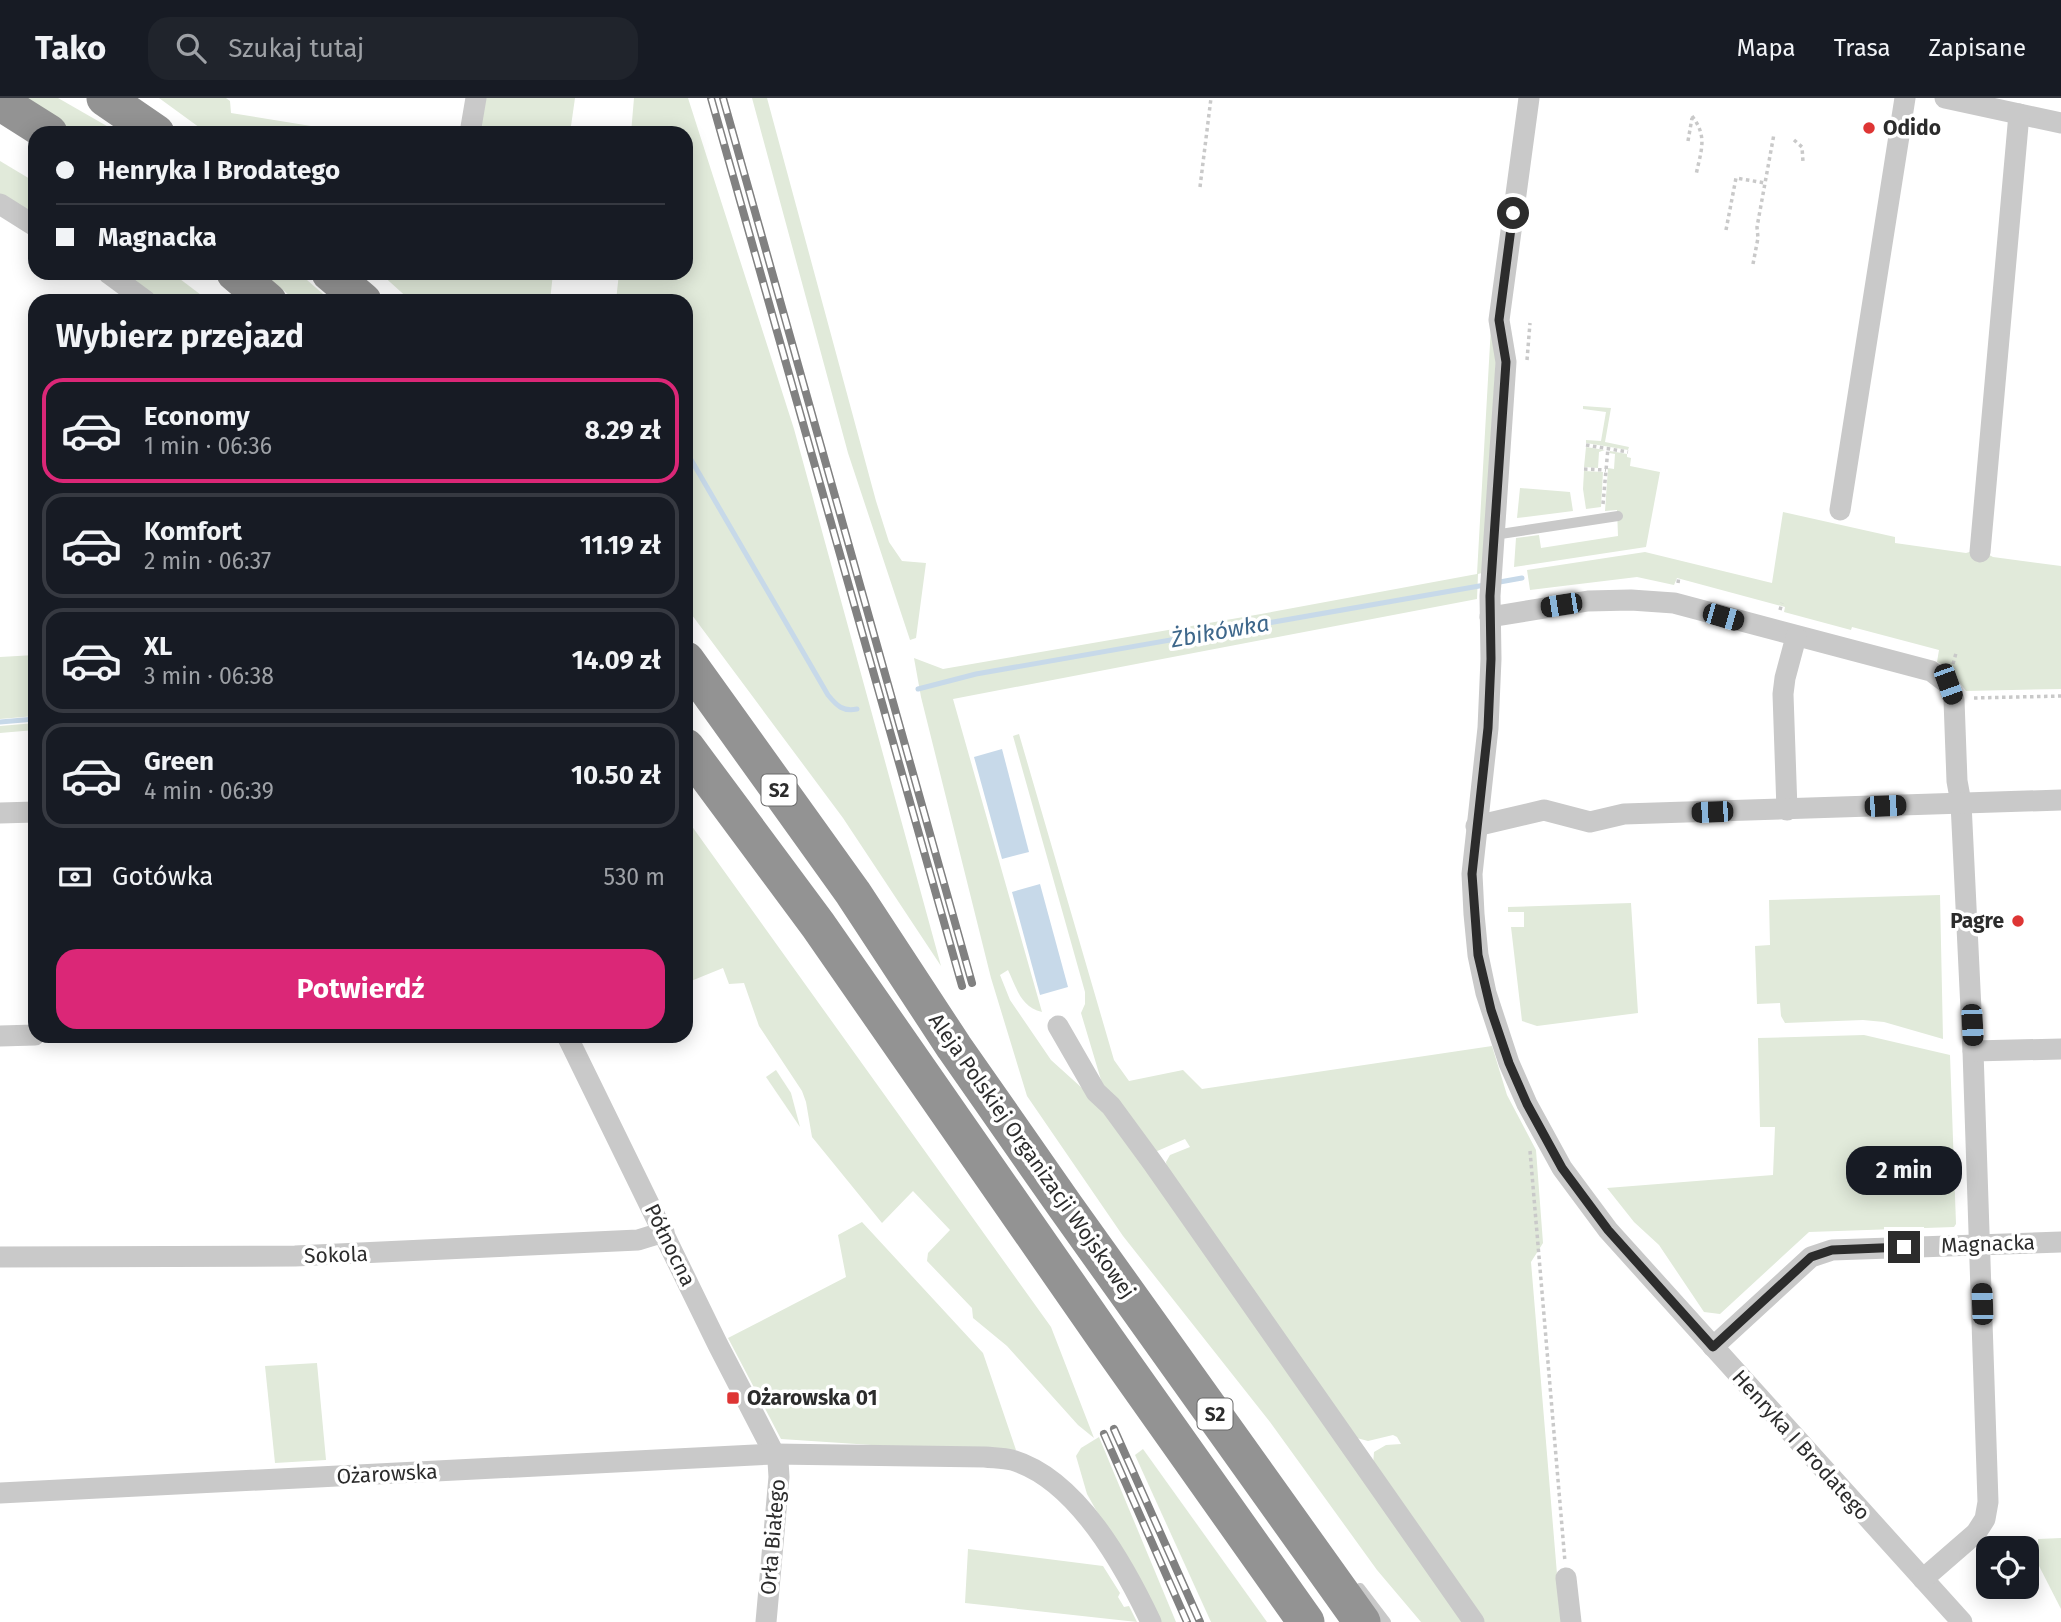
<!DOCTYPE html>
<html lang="pl">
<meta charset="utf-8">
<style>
:root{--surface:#171b24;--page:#20242c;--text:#f1f3f6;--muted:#9ea1a6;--line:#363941;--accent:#db2777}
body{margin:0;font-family:"Fira Sans",sans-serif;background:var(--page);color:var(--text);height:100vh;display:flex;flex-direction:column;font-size:26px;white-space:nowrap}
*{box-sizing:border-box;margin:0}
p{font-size:23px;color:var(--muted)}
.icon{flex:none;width:38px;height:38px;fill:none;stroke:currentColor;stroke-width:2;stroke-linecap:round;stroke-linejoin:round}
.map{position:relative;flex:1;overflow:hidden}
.panel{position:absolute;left:28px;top:196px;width:665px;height:749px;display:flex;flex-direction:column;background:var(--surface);border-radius:21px;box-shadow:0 4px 18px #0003}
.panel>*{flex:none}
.hud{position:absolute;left:28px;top:28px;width:665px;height:154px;border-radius:21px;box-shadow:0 4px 18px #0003;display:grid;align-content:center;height:154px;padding:0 28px;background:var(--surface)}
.tools{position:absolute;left:1976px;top:1438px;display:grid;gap:14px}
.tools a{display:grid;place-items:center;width:63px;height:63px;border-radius:14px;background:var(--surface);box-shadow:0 4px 18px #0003;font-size:35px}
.end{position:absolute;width:32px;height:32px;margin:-16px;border:9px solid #2c2c2c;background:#fff;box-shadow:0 0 0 4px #fff}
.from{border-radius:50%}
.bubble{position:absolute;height:49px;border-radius:21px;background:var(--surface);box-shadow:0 4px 18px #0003;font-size:23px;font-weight:700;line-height:49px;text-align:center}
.car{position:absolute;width:21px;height:42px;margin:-21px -10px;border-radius:9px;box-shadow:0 0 5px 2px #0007;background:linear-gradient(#222 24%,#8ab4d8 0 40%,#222 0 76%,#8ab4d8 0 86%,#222 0)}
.hud b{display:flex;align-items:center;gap:24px;height:66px;font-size:26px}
.hud b+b{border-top:2px solid var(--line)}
.hud i{width:18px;height:18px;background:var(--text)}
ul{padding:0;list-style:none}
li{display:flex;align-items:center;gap:21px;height:105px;margin:0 14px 10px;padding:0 14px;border:4px solid var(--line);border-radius:21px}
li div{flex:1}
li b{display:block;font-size:26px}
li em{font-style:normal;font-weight:700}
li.active{border-color:var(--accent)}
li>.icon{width:63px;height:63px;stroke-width:1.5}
h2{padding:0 28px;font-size:32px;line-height:84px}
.pay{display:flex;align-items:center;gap:18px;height:77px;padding:0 28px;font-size:26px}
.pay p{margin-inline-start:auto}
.cta{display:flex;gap:14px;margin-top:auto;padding:14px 28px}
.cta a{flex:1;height:80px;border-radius:21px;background:var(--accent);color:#fff;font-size:28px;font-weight:700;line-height:80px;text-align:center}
header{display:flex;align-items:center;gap:42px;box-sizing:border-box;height:98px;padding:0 35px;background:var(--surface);border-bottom:2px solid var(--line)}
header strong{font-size:33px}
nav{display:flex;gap:38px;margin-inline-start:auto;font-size:24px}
.search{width:490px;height:63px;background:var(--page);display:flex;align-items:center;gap:18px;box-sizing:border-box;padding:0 24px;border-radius:21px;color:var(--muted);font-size:26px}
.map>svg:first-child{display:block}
.green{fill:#e1eada}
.water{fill:#c7d9e9}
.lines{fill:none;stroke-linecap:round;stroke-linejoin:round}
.stream{stroke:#c7d9e9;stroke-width:5}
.path{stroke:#c9c9c9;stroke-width:3.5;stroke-dasharray:3.5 3.5;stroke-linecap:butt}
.lane{stroke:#c9c9c9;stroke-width:10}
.street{stroke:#c9c9c9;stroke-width:21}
.highway{stroke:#939393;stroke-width:37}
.rail-casing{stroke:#818181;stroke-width:8}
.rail{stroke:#fff;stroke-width:5;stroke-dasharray:16;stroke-linecap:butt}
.route{stroke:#2c2c2c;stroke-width:9}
.poi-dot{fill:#de3534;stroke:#fff;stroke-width:2.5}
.labels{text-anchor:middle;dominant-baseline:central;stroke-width:7;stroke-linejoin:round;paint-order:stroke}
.shield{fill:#fff;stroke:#6b6b6b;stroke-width:2}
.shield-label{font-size:19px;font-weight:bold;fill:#2c2c2c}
.poi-label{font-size:21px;font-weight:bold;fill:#2c2c2c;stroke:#fff;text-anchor:start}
.street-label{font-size:21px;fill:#2c2c2c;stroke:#fff}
.water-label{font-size:23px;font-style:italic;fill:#3e678b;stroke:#fff}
</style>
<header>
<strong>Tako</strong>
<div class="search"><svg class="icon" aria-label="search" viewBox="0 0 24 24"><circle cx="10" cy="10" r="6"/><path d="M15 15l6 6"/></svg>Szukaj tutaj</div>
<nav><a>Mapa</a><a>Trasa</a><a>Zapisane</a></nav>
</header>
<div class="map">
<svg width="2061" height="1524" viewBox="0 0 2061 1524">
<rect width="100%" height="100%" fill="#fff"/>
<g class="green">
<polygon points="17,0 58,0 119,35 74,35"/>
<polygon points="159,0 226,0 230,3 231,15 311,28 310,35 207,35"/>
<polygon points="483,0 575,0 570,35 478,35"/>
<polygon points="634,0 688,0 794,331 941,868 843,720 686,509 686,203 616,203 619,175 686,175 686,35 631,35"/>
<polygon points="752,0 767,0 876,403 889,444 902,463 926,465 916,540 910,542 848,355"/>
<polygon points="0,63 35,84 35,117 0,97"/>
<polygon points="124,175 172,175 209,203 161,203"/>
<polygon points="263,175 299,175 331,203 296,203"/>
<polygon points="380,175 553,175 550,203 411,203"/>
<path d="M1491,228L1496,264L1482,475L1478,476L1477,501L953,601L1042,914C1021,909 1017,891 1008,872L1000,877L1010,902L1051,962L1113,1018L1465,1524H1421L1377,1472L1270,1324L1123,1138L1027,998L991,880L921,599L914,560L943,571L1261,516L1477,476Z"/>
<polygon points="1583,308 1611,310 1605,344 1629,349 1628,352 1586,345 1586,342 1601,343 1606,314 1583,311"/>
<polygon points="1586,349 1605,352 1599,354 1598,370 1584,369"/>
<polygon points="1610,353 1627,356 1627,359 1631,360 1630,368 1660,374 1646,449 1514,469 1516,440 1539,437 1541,450 1618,438 1617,412 1605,413 1608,370 1614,371 1615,356 1609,355"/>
<polygon points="1584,373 1603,374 1601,409 1586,411 1583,391"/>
<polygon points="1520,390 1570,394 1573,413 1517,420"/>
<path d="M1783,414L1895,439V445L1966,455C1975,452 1985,454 1993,459L2061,468V591L1966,593L1948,569L1937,564L1939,552L1852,529L1851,532L1784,514L1785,509L1677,480L1674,487L1637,479L1530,492L1527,472L1645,454L1772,485Z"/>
<polygon points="35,557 35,618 0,621 0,559"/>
<polygon points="35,625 35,632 0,635 0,628"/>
<polygon points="1019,636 1114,962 1129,983 1183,972 1202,991 1492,948 1507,997 1536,1052 1543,1145 1531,1164 1561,1524 1484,1524 1373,1367 1374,1354 1386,1347 1401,1346 1397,1339 1393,1337 1368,1343 1353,1339 1167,1071 1166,1064 1170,1057 1190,1049 1185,1041 1155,1054 1104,992 1081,915 1085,906 1085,894 1013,638"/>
<polygon points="686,720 1051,1229 1094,1340 1078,1327 1007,1248 973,1220 972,1210 927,1163 928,1155 950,1132 913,1093 882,1125 812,1039 806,1004 802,993 759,928 744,885 729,886 723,870 691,883 686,867"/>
<polygon points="1940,797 1943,941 1884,924 1863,922 1785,925 1781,918 1780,905 1757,906 1755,848 1770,847 1769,802"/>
<polygon points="1631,805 1638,915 1537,928 1522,923 1511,829 1524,829 1524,814 1508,814 1508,809"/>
<polygon points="1864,937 1950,957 1956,1126 1954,1129 1809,1134 1720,1216 1704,1214 1659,1147 1634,1124 1607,1090 1773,1077 1775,1029 1760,1029 1758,940"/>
<polygon points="776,972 791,995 800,1029 766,979"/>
<polygon points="862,1124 983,1255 1016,1352 887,1348 781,1341 728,1240 846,1179 838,1137"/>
<polygon points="317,1265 326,1362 275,1365 265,1268"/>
<polygon points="1099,1339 1176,1524 1159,1524 1087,1396 1076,1358 1081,1350"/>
<polygon points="1143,1351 1267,1524 1211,1524 1135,1357"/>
<polygon points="2061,1440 2061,1511 2038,1466 2038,1441"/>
<polygon points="968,1451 1103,1468 1120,1495 1118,1499 1124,1509 1129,1508 1137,1524 965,1505"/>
</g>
<g class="water">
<polygon points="1002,651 1029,754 1002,761 974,659"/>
<polygon points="1040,786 1068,889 1040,897 1012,794"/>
</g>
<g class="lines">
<g class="stream">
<path d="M686,353L828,597C837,608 843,614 857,611"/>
<polyline points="1494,485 1522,480"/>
<polyline points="918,591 976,576 1485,487"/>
<polyline points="0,624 35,621"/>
</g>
<g class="path">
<path d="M1692,18C1708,39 1701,52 1696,77"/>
<polyline points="1794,42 1802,49 1803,64"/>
<polyline points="1688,43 1692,20"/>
<polyline points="1200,89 1211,0"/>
<polyline points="1726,132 1736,80 1765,85"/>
<polyline points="1753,166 1758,140 1757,129 1774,36"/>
<polyline points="1527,262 1530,225"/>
<polyline points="1586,347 1628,354"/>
<polyline points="1584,371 1606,372"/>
<polyline points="1603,406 1608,350"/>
<polyline points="1678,485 1679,478"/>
<polyline points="1780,512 1782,505"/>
<polyline points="1953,566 1956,555"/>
<polyline points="1974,600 2061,598"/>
<polyline points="1530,1053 1565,1464"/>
</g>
<g class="lane">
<polyline points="1494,437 1618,418"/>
<polyline points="1360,1490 1386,1524"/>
</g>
<g class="street">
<polyline points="1529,0 1499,222 1506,264 1490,498 1491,561 1488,630 1472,776 1474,816 1478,857 1486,895 1509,965 1527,1006 1562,1070 1608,1132 1962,1524"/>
<polyline points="1945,0 2061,25"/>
<polyline points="470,35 476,0"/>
<polyline points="0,106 35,128"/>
<polyline points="108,175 146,203"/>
<polyline points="1840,412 1905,0"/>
<polyline points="1980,454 2019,16"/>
<polyline points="1490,519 1588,503 1631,502 1674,505 1931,573 1948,586 1954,602 1957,683 1961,705 1973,953 1988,1404 1985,1421 1976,1435 1923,1481"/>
<polyline points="1787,712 1783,596 1785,580 1796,539"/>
<polyline points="0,715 35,714"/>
<polyline points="1476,728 1544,712 1590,724 1624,716 2061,702"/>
<polyline points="1058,928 1096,994 1111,1008 1152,1064 1474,1524"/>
<polyline points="0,938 35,937"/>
<polyline points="567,938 718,1247 778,1363 779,1379 766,1524"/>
<polyline points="1973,953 2061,951"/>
<polyline points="0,1159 295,1158 638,1142 664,1134"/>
<polyline points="1713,1249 1811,1159 1832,1152 2061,1144"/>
<path d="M0,1395L774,1356L985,1359C993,1360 1003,1360 1012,1362C1077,1381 1124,1467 1151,1524"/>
<polyline points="1566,1480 1571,1524"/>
</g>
<g class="highway">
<polyline points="105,0 156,35"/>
<polyline points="0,4 49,35"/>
<polyline points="235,175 268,203"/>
<polyline points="330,175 363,203"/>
<polyline points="686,562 853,795 954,949 1065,1108 1362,1524"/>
<polyline points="686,649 818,827 1105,1240 1306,1524"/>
</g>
<g class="rail-casing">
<g id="rail">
<polyline points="711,0 962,888"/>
<polyline points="723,0 972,885"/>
<polyline points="1114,1331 1200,1524"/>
<polyline points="1104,1336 1187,1524"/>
</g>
</g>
<use href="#rail" class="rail"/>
</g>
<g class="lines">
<polyline class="route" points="1513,115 1499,222 1506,264 1490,498 1491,561 1488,630 1472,776 1478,857 1491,912 1509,965 1527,1006 1562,1070 1608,1132 1713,1249 1811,1159 1832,1152 1904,1149"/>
</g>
<g class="poi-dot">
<circle cx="1869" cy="30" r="7"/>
<circle cx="2018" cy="823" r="7"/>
<rect x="726" y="1293" width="14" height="14" rx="3.5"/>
</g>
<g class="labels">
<g class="shield">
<rect x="761.5" y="676.5" width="35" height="31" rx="5"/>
<rect x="1197.5" y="1300.5" width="35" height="31" rx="5"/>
</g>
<g class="shield-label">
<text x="779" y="692">S2</text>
<text x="1215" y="1316">S2</text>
</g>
<g class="poi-label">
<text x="1883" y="30">Odido</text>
<text x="2004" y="823" text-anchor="end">Pagre</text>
<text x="747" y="1300">Ożarowska 01</text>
</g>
<g class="street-label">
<text transform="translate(1032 1058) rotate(55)">Aleja Polskiej Organizacji Wojskowej</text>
<text transform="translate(1988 1146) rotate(-2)">Magnacka</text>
<text transform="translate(670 1147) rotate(64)">Północna</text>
<text transform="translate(336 1157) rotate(-2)">Sokola</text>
<text transform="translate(1801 1347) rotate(48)">Henryka I Brodatego</text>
<text transform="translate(387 1376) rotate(-3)">Ożarowska</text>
<text transform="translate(773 1439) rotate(-85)">Orła Białego</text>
</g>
<g class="water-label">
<text transform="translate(1220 533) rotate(-10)">Żbikówka</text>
</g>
</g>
</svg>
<div class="tools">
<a><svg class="icon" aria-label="locate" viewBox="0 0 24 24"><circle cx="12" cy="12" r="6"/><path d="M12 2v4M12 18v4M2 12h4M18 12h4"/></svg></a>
</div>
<i class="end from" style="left:1513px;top:115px"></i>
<i class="end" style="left:1904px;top:1149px"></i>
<div class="bubble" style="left:1846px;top:1048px;width:116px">2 min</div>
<i class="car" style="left:1561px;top:507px;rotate:261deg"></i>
<i class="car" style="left:1723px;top:519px;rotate:106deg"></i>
<i class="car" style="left:1948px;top:586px;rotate:160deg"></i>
<i class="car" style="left:1885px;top:708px;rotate:88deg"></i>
<i class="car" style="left:1712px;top:714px;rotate:268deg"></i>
<i class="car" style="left:1972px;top:927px;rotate:177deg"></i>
<i class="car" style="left:1982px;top:1206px;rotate:358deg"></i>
<div class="hud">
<b><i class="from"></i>Henryka I Brodatego</b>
<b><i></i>Magnacka</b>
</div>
<section class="panel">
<h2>Wybierz przejazd</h2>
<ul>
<li class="active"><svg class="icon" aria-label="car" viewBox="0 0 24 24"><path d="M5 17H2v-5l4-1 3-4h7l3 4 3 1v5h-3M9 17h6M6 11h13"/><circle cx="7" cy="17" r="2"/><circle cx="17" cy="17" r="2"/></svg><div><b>Economy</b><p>1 min · 06:36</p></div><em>8.29 zł</em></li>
<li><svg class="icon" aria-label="car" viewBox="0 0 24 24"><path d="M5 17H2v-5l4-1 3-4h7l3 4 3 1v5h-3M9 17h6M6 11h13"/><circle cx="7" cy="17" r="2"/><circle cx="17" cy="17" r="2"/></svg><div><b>Komfort</b><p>2 min · 06:37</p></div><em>11.19 zł</em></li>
<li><svg class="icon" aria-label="car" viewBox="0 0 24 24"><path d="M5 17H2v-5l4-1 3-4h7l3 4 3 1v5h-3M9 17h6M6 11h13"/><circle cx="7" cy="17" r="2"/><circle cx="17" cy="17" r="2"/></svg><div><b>XL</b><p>3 min · 06:38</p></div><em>14.09 zł</em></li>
<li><svg class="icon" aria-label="car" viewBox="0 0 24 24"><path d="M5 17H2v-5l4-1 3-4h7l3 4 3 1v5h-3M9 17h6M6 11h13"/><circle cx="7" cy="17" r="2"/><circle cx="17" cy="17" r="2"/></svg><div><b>Green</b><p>4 min · 06:39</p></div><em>10.50 zł</em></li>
</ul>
<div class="pay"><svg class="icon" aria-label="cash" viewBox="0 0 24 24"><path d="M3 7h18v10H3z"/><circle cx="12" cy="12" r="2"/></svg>Gotówka<p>530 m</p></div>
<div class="cta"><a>Potwierdź</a></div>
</section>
</div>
